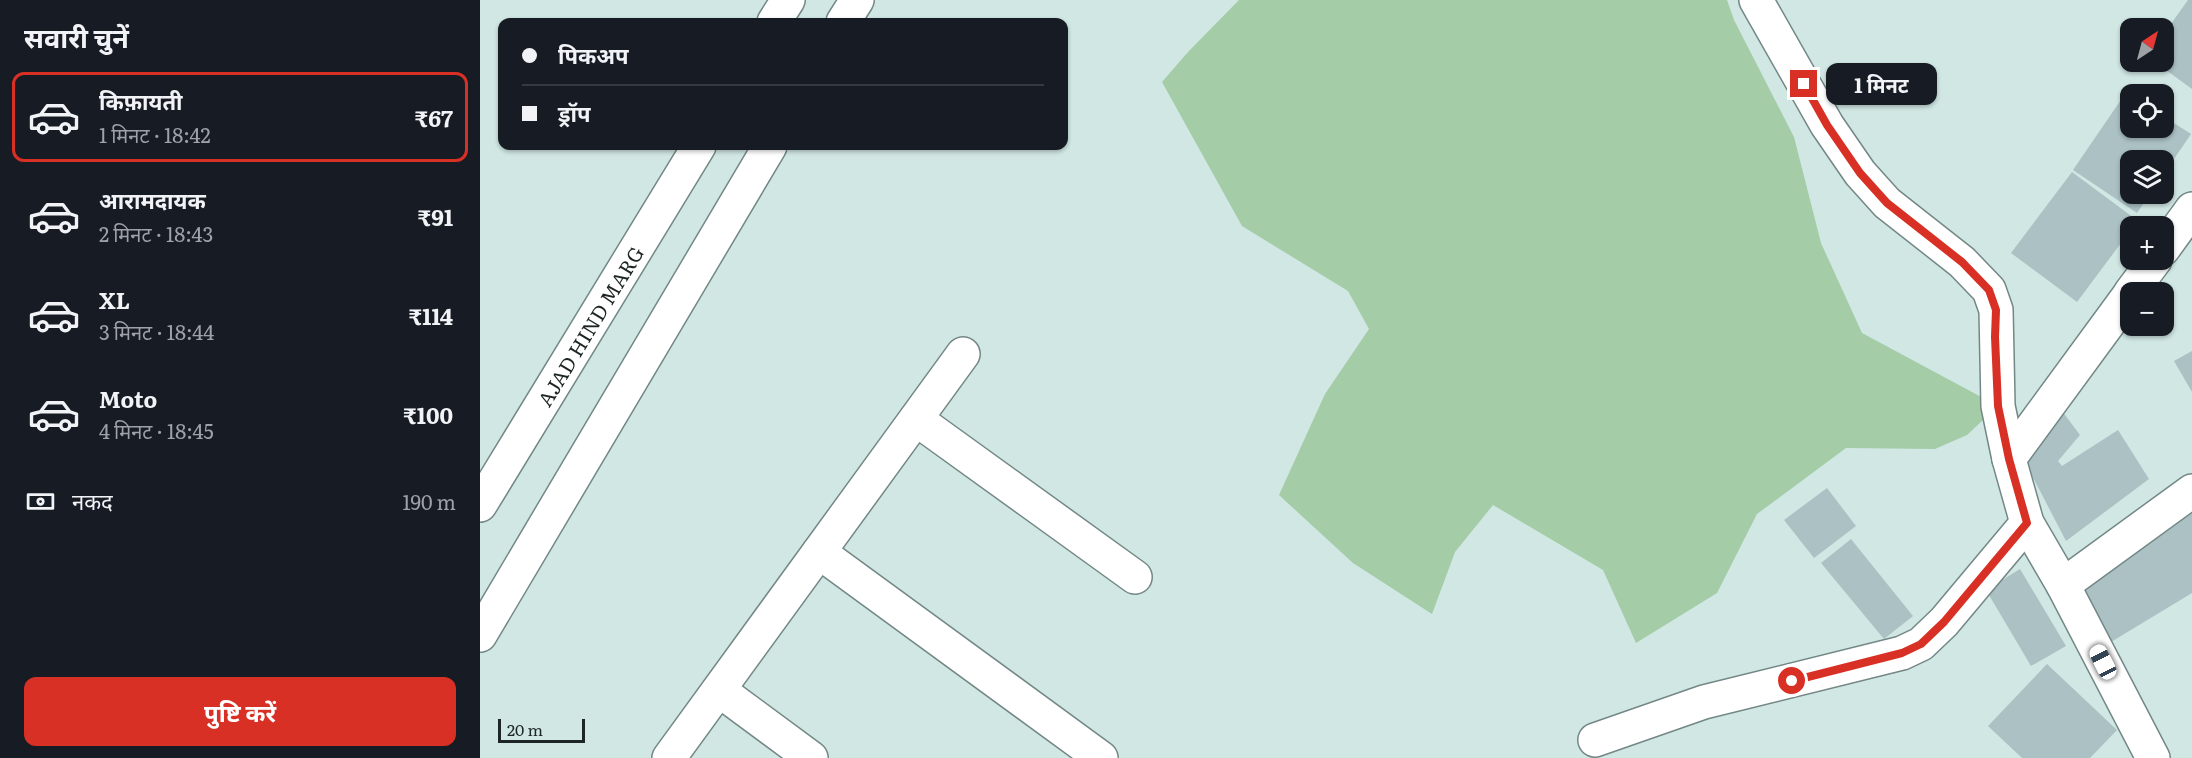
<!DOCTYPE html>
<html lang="hi">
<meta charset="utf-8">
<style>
:root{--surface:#171b24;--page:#242831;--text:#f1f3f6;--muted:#9ea1a6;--line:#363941;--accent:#d93025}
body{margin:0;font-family:Literata,"Noto Sans Devanagari",serif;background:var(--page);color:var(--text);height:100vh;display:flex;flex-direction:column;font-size:22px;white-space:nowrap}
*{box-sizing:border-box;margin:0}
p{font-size:20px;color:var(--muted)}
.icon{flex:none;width:33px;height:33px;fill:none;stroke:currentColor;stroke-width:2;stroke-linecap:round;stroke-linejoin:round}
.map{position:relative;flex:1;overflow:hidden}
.drawer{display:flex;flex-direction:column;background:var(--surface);width:480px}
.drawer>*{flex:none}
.guide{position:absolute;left:18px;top:18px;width:570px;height:132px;border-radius:12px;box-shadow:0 2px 4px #0004;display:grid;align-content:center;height:132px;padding:0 24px;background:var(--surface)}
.needle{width:39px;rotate:36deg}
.tools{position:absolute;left:1640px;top:18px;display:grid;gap:12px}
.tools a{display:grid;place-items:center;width:54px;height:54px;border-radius:12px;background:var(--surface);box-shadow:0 2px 4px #0004;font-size:30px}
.scale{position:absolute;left:18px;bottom:15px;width:87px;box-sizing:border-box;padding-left:6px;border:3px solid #1d2625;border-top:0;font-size:16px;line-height:21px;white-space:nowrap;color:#1d2625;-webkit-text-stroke:4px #d0e7e4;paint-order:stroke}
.end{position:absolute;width:27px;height:27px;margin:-14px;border:8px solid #d93025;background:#fff;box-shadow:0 0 0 3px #fff}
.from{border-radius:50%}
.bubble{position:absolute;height:42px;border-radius:12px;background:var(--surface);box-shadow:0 2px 4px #0004;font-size:20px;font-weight:700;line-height:42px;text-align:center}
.car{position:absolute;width:18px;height:36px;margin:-18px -9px;border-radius:8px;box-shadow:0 0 4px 2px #0007;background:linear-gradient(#fff 24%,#345 0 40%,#fff 0 76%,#345 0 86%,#fff 0)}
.guide b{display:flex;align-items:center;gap:21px;height:57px;font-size:22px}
.guide b+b{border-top:2px solid var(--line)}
.guide i{width:15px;height:15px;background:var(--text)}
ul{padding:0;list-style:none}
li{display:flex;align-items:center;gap:18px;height:90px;margin:0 12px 9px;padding:0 12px;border:3px solid transparent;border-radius:12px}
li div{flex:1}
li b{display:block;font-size:22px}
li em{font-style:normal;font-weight:700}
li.on{border-color:var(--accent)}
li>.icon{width:54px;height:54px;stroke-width:1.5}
h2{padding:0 24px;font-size:27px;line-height:72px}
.pay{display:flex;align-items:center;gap:15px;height:66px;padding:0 24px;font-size:22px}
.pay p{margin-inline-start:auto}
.button{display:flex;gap:12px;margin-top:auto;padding:12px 24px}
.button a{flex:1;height:69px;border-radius:12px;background:var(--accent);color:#fff;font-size:24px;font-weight:700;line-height:69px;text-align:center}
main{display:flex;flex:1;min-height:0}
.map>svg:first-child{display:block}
.green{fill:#a3cca7}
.building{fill:#abc1c4}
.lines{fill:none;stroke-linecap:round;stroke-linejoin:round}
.minor-casing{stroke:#738886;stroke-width:36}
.minor{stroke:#fff;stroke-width:33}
.route{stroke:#d93025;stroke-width:8}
.labels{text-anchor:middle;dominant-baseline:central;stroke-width:4.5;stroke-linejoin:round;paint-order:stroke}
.street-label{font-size:20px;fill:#1d2625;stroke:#d0e7e4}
</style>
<main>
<section class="drawer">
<h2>सवारी चुनें</h2>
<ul>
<li class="on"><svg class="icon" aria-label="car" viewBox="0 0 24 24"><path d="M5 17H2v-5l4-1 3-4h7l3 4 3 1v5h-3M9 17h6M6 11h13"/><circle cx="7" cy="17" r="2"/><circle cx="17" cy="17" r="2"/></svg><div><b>किफ़ायती</b><p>1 मिनट · 18:42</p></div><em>₹67</em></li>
<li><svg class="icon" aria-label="car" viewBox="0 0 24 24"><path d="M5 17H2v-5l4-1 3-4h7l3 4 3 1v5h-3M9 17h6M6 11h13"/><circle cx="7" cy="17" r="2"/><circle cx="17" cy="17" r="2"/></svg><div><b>आरामदायक</b><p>2 मिनट · 18:43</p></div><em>₹91</em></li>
<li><svg class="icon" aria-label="car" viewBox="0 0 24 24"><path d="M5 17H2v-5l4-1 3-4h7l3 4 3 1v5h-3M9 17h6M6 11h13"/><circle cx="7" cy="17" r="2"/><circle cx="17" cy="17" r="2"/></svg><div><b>XL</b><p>3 मिनट · 18:44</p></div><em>₹114</em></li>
<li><svg class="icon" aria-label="car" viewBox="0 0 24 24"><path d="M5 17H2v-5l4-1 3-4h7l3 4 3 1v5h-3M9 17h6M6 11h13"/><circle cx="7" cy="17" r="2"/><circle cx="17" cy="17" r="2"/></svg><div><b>Moto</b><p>4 मिनट · 18:45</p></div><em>₹100</em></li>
</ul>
<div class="pay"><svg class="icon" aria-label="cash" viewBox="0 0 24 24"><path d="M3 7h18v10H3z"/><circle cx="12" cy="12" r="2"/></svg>नकद<p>190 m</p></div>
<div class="button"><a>पुष्टि करें</a></div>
</section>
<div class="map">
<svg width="1712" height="758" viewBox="0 0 1712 758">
<rect width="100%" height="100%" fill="#d0e7e4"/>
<polygon class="green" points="759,0 1247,0 1254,20 1314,137 1341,243 1382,333 1518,406 1487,435 1455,449 1366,448 1277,514 1237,593 1156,643 1123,570 1013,505 975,552 952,614 873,563 799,495 845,394 889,329 868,291 762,226 682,82 708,52"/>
<g class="building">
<polygon points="1708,0 1712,0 1712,89 1675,62 1683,62 1683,35"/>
<polygon points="1647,91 1650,93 1650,128 1683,128 1683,116 1711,134 1683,175 1683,160 1650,160 1650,194 1670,194 1657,213 1593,170"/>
<polygon points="1592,172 1658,221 1654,226 1650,226 1650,231 1597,302 1531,253"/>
<polygon points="1712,351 1712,392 1694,361"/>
<polygon points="1582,411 1600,435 1578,461 1582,466 1638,430 1669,479 1586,541 1544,460"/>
<polygon points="1347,488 1376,526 1334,558 1304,520"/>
<polygon points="1712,511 1712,593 1631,642 1595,581"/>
<polygon points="1371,539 1433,616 1404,639 1341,563"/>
<polygon points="1540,569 1586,646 1551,666 1506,590"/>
<polygon points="1567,664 1637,730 1610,758 1542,758 1508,726"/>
</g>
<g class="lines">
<g class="minor-casing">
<g id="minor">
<polyline points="1276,0 1347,125 1380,173 1407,203 1482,262 1509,290 1516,310 1518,406 1529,459 1547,523 1583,585 1673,758"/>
<polyline points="294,22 308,0"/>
<polyline points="363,22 377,0"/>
<polyline points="1683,249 1712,209"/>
<polyline points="1651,292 1675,260"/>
<polyline points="436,419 655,577"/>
<polyline points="1529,459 1650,294"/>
<path id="s1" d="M0,505L219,146"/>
<polyline points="339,552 621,758"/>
<polyline points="1583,585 1712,491"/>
<polyline points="0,635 290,146"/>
<polyline points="239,690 331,758"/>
<polyline points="1115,740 1224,702 1422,653 1441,644 1464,622 1547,523"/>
<polyline points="189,758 483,354"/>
</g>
</g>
<use href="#minor" class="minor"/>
</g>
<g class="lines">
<polyline class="route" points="1312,681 1422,653 1441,644 1464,622 1547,523 1529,459 1518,406 1515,337 1516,310 1509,290 1482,262 1407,203 1380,173 1347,125 1324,84"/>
</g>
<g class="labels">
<g class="street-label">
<text stroke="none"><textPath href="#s1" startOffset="210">AJAD HIND MARG</textPath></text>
</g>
</g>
</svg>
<div class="tools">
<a><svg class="needle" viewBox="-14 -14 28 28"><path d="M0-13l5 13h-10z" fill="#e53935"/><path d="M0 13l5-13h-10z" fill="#9ea1a6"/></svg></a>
<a><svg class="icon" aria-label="locate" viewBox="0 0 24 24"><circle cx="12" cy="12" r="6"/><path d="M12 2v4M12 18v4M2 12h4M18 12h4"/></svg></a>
<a><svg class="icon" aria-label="layers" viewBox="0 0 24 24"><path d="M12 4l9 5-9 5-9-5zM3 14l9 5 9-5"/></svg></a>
<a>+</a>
<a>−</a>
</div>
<div class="scale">20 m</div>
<i class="end from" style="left:1312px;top:681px"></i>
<i class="end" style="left:1324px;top:84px"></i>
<div class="bubble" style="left:1346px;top:63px;width:111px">1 मिनट</div>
<i class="car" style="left:1623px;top:662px;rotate:333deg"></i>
<div class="guide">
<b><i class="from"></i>पिकअप</b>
<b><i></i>ड्रॉप</b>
</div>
</div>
</main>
